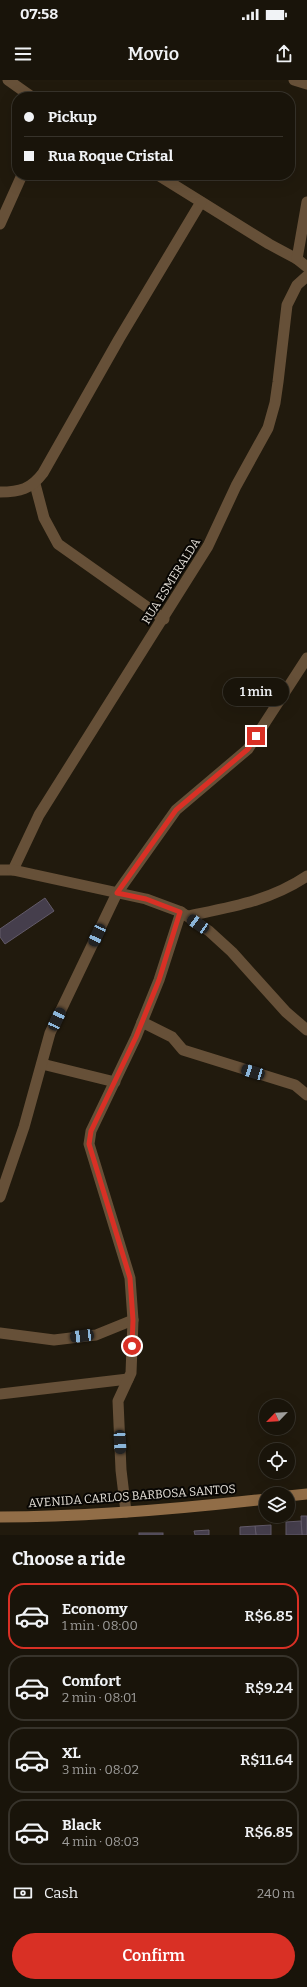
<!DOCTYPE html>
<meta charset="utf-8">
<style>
:root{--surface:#19140a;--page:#262118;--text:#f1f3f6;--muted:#9f9e9c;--line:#37332b;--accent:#d93025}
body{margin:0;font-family:Bitter,serif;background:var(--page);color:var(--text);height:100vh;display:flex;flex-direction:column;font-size:15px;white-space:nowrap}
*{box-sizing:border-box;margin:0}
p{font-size:13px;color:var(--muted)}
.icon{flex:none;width:22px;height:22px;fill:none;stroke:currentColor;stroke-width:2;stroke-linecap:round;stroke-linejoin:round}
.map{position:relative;height:1455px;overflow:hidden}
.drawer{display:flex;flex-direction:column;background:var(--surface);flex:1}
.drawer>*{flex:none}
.guide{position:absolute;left:12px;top:12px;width:283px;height:88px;border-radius:16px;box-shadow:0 4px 16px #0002,0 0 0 1px var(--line);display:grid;align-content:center;height:88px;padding:0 12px;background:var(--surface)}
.needle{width:26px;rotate:245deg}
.controls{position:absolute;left:259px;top:1319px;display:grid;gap:8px}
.controls a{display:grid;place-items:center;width:36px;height:36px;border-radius:50%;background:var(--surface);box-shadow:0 4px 16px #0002,0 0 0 1px var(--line);font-size:20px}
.end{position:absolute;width:18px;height:18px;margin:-9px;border:5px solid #d93025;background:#fff;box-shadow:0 0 0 2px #fff}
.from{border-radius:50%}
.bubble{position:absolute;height:28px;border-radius:14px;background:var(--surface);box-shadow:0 4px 16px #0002,0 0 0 1px var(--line);font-size:13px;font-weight:600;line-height:28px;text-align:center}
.car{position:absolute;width:12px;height:24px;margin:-12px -6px;border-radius:5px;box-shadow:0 0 3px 1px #0007;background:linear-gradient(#222 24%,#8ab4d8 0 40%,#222 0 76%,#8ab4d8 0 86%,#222 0)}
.guide b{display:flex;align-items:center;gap:14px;height:38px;font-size:15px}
.guide b+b{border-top:1px solid var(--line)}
.guide i{width:10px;height:10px;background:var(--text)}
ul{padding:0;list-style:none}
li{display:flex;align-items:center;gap:12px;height:66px;margin:0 8px 6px;padding:0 4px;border:2px solid var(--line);border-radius:16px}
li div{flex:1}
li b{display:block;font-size:15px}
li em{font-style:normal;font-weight:600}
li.active{border-color:var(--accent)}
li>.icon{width:36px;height:36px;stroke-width:1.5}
h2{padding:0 12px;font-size:18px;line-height:48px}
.pay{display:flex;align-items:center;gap:10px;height:44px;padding:0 12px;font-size:15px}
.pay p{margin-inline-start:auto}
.cta{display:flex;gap:8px;margin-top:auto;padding:8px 12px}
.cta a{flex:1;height:46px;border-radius:24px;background:var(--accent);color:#fff;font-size:16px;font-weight:600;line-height:46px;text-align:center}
.status{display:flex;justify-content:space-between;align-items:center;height:28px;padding:0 20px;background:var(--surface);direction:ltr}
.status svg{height:11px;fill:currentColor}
header{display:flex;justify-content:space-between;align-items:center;height:52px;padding:0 12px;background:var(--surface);font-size:18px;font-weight:600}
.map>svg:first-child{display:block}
.building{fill:#453e4c;stroke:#625a69}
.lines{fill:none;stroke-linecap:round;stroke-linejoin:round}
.minor{stroke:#665038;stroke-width:11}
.secondary{stroke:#916d47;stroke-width:11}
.route{stroke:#d93025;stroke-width:5}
.labels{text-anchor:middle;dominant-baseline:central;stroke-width:4;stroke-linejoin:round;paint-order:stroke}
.street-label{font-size:12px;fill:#e5e0d8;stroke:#080603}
</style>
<div class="status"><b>07:58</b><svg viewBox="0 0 49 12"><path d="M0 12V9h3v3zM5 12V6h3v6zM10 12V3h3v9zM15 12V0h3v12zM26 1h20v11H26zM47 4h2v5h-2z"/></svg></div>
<header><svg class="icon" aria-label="menu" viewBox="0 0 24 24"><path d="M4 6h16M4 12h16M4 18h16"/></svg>Movio<svg class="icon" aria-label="share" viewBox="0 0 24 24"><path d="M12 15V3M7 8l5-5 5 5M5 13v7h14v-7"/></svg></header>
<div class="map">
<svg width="307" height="1455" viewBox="0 0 307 1455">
<rect width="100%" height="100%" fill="#211a0d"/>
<g class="building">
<polygon points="45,818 54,831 5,864 0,857 0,849"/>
<polygon points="301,1436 307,1436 307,1455 302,1455"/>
<polygon points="301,1441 302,1455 286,1455 286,1442"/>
<polygon points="271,1445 271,1455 256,1455 255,1446"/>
<polygon points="255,1446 256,1455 240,1455 240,1447"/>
<polygon points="209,1450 209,1455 195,1455 194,1451"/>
<rect x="139" y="1453" width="24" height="2"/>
</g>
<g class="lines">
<g class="minor">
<polyline points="8,0 32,17"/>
<polyline points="294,0 307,4"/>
<polyline points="158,95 269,164 297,179 307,187"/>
<polyline points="0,144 22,95"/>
<polyline points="297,179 307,122"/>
<polyline points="35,404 44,438 58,464 164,539"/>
<path d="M0,412C20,412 31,409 43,393L119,259L201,122"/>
<polyline points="0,790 13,790 39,735 208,466 236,406 268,348 275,323 278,302 287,225 297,205 307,196"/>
<polyline points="13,790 146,819 181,832 209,851 232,872 286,932 307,950"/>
<path d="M188,836C231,827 270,821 307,796"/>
<polyline points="142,942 172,957 183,970 295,1005 307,1015"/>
<polyline points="42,984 115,1002"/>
<polyline points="0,1117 24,1047 50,953 117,813 176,730 248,669 307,578"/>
<polyline points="0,1253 54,1260 96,1255 133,1240"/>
<polyline points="0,1314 128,1299"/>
<polyline points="126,1432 121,1390 118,1321 131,1293 133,1240 130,1198 89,1064 91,1051 136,957 159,900 181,832"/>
</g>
<g class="secondary">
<polyline points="288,1416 307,1414"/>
<path d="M0,1437C89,1437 178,1429 266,1419"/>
</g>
</g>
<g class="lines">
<polyline class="route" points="132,1266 133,1240 130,1198 89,1064 91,1051 136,957 159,900 180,832 146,819 117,813 176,730 248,669 256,656"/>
</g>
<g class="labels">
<g class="street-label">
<text transform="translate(171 501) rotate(-58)">RUA ESMERALDA</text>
<text transform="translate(132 1416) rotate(-4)">AVENIDA CARLOS BARBOSA SANTOS</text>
</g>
</g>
</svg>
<div class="controls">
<a><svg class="needle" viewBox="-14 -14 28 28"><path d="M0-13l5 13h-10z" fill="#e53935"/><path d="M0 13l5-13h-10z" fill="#9f9e9c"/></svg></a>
<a><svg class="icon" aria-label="locate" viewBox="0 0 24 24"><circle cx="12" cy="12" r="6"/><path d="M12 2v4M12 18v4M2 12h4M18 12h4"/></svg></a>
<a><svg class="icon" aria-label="layers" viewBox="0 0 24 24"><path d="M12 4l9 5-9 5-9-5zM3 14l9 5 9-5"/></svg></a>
</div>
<i class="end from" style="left:132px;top:1266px"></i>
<i class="end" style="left:256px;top:656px"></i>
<div class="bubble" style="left:223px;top:598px;width:66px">1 min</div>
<i class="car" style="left:198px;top:844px;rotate:305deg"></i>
<i class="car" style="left:97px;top:855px;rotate:205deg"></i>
<i class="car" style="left:57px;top:939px;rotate:25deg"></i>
<i class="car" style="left:253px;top:992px;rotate:287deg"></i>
<i class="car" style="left:82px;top:1256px;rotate:263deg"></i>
<i class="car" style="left:120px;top:1362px;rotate:177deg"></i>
<div class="guide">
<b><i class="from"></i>Pickup</b>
<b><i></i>Rua Roque Cristal</b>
</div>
</div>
<section class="drawer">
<h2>Choose a ride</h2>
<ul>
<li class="active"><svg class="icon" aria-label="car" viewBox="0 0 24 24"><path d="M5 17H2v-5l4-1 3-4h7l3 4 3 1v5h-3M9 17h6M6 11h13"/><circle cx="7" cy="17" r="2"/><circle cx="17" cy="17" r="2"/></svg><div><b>Economy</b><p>1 min · 08:00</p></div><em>R$6.85</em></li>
<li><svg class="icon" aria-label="car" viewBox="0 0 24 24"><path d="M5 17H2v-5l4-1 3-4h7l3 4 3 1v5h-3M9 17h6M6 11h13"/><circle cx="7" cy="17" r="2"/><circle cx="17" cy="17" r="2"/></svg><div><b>Comfort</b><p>2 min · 08:01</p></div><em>R$9.24</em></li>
<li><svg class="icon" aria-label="car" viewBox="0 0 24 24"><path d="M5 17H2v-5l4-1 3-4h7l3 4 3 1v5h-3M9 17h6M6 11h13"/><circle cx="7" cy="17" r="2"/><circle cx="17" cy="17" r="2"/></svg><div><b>XL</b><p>3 min · 08:02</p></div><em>R$11.64</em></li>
<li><svg class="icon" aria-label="car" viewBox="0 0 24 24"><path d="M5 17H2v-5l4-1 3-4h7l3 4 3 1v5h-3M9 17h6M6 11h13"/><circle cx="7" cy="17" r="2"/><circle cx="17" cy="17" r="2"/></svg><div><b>Black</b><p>4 min · 08:03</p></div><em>R$6.85</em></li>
</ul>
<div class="pay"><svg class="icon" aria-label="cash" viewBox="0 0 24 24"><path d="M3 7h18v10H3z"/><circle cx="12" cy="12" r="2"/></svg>Cash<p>240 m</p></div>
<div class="cta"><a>Confirm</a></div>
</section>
